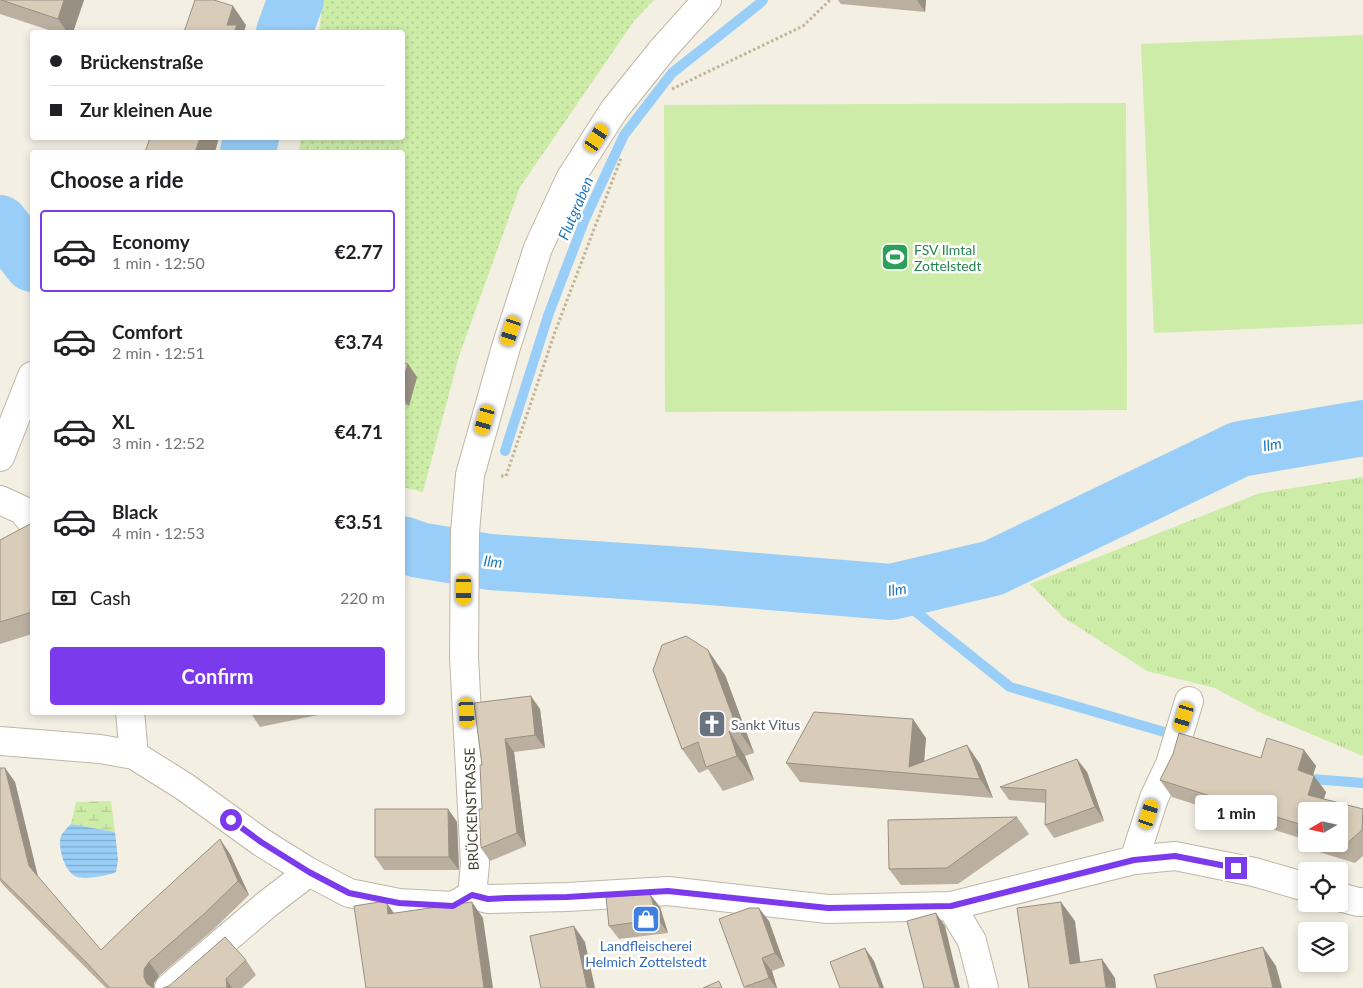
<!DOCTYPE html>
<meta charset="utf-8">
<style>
:root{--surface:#fff;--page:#f6f6f6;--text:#202124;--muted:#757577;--line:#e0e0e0;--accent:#7c3aed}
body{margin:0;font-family:Lato,sans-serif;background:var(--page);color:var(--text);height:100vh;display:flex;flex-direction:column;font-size:19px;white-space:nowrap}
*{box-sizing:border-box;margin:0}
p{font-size:16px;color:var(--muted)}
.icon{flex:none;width:28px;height:28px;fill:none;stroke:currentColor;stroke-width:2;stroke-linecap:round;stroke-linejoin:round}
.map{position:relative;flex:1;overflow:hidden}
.drawer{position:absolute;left:30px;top:150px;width:375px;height:565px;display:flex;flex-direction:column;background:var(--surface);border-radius:5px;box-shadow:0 2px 8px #0003}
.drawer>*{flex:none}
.hud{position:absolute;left:30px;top:30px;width:375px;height:110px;border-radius:5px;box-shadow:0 2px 8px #0003;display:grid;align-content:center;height:110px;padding:0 20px;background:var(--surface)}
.needle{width:32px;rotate:261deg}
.fabs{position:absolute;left:1298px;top:802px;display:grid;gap:10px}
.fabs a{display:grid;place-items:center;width:50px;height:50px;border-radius:5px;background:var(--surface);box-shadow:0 2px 8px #0003;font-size:25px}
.end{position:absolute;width:22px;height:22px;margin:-11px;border:6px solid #7c3aed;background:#fff;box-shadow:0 0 0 2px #fff}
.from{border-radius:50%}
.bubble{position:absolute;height:35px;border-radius:5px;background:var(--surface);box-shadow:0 2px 8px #0003;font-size:16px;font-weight:700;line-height:35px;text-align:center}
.car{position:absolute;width:15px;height:30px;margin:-15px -8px;border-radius:6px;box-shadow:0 0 4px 1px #0007;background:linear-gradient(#f5c518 24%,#345 0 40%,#f5c518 0 76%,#345 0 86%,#f5c518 0)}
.hud b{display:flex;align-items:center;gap:18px;height:48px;font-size:19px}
.hud b+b{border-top:1px solid var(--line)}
.hud i{width:12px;height:12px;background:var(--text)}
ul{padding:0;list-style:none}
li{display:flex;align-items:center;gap:15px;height:82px;margin:0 10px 8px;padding:0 10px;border:2px solid transparent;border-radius:5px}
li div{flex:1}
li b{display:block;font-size:19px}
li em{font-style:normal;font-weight:700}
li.current{border-color:var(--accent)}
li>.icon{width:45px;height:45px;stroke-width:1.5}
h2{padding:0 20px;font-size:22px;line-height:60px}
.pay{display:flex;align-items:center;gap:12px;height:55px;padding:0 20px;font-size:19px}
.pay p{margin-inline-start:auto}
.primary-button{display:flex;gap:10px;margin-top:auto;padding:10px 20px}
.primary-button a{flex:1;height:58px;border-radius:5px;background:var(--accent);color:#fff;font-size:20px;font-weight:700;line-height:58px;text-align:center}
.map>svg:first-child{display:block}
.grass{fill:url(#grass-tufts)}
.wetland{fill:url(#wetland-marsh)}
.park{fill:url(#park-dots)}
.pitch{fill:#cceca7}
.water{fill:url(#water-rules)}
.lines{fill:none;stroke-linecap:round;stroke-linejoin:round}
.stream{stroke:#98cef7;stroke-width:10}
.river{stroke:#98cef7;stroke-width:56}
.minor-casing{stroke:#bfb7a5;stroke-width:30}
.path{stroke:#c3b394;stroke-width:3;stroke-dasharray:2.5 2.5;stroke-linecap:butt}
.minor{stroke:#fff;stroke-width:28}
.wall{fill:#bbb0a0;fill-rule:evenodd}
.shaded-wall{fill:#989082}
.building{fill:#d9cdba;stroke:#989082}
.route{stroke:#7c3aed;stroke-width:6}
.labels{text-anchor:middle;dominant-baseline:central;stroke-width:5;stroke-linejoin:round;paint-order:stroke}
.leisure-label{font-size:14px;fill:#27864d;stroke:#fff;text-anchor:start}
.worship-label{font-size:14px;fill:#5b616d;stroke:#fff;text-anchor:start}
.street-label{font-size:14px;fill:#453e33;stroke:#fff}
.shop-label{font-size:14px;fill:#366cbe;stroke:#fff}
.water-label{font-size:15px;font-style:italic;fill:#2278bb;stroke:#fff}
</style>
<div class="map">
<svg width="1363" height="988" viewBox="0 0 1363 988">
<defs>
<pattern id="grass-tufts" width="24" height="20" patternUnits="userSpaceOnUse" patternTransform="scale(1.25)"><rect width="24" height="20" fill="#cceca7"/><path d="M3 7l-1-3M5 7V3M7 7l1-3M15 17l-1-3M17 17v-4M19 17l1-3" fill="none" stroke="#b1cb90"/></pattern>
<pattern id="wetland-marsh" width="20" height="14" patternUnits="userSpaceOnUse" patternTransform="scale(1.25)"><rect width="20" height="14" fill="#cceca7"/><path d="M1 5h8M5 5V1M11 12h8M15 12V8" fill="none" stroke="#b1cb90"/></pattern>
<pattern id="park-dots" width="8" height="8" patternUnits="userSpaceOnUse" patternTransform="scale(1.25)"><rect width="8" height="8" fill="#cceca7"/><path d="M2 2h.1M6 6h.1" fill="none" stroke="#b1cb90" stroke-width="1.8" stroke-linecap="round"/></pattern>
<pattern id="water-rules" width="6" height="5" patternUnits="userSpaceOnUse" patternTransform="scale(1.25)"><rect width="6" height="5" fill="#98cef7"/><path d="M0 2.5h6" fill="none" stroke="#7ea9c9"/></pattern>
</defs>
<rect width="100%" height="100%" fill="#f3efe3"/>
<polygon class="grass" points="1363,477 1363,756 1259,712 1215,688 1147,671 1063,617 1030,584 1260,493"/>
<polygon class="wetland" points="111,801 115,832 71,824 76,802"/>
<polygon class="park" points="323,0 654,0 634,21 520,187 459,356 423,492 403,487 402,152 299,152 301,138 402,138 402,32 319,32"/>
<g class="pitch">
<polygon points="1363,35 1363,324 1154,333 1141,44"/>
<polygon points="1126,103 1127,410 665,412 664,105"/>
</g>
<path class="water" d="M71,824L115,832L118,860L116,872C107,876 87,879 77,877C65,873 57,847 61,836C63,832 68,827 71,824Z"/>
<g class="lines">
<g class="stream">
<polyline points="505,451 549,313 585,219 624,135 672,73 759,4 763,0"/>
<polyline points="891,592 1010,687 1178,736"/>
<polyline points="1312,779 1363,783"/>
</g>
<g class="river">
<polyline points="284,32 296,0"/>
<polyline points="248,152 251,138"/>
<polyline points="0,223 32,264"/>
<polyline points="402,544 419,550 490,562 698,576 891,592 993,568 1240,449 1363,428"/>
</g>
<g class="minor-casing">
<g id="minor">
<polyline points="0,457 32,376"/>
<polyline points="0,500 22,510 32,522"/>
<polyline points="130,712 134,755"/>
<polyline points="0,741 100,749 134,755 185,787 261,842 309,872 349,893 399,903 453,906 472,895"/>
<polyline points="1134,860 1154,798 1170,764 1189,701"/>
<polyline points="472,895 475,864 464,657 465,532 470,475 506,347 538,248 570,179 614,110 663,49 707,0"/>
<polyline points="472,895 488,899 567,897 668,891 828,909 951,906 1134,860 1175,856 1254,872 1306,887"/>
<polyline points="1339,897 1358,902 1363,902"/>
<polyline points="951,906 972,941 984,988"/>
<polyline points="169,988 266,905 309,872"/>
</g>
</g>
<g class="path">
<polyline points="672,89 803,26 830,0"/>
<polyline points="501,476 506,476 555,332 621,158"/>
</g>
<use href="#minor" class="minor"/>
</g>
<g class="wall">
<polygon points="0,0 84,0 73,32 55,32 0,14"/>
<polygon points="838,0 926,0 925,12 841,4"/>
<polygon points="402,363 408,364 417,377 409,406 402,404"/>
<polygon points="32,523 32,634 0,644 0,540"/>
<polygon points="725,675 754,753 745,756 754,780 723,791 708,769 699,773 682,749"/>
<polygon points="474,703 540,709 545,748 514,752 526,846 490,861 481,848 482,809 482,765"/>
<polygon points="250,712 317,712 318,715 260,727"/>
<polygon points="926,738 924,761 980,764 993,798 800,782 786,763"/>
<path d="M1304,750L1316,766L1313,775L1314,776L1326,792L1324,799L1363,809V856L1355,863L1309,849L1300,838L1172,797L1160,780L1173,754L1261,758ZM1306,811L1339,844H1306Z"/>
<polygon points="0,768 5,768 15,782 38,877 101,950 230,854 249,895 214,929 159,976 154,983 154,988 106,988 5,887 0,881"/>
<polygon points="1087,772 1104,821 1054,838 1045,825 1046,803 1009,800 1000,787"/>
<polygon points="448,809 457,822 459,870 384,870 375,857"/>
<polygon points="1017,817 1029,834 958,884 901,885 889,869"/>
<polygon points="660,907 668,933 619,939 609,926"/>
<polygon points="719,919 769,921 785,966 772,971 777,988 745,988"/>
<polygon points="246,960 256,975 242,988 163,988"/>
</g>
<g class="shaded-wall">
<polygon points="64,0 84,0 73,32 67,32 58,19"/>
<polygon points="917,0 926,0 925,12"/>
<polygon points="233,6 246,25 244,32 232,32 227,25"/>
<polygon points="200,138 219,138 215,152 195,152"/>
<polygon points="408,364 417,377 409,406 402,397 402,382"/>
<polygon points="708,650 725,675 754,753 737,728"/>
<polygon points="531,696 540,709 545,748 535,735"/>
<polygon points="913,719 926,738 923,775 909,767"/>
<polygon points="729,731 745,756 754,780 737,756"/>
<polygon points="505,739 514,752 526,846 517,833"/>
<polygon points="967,745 980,764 993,798 980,779"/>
<polygon points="1304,750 1316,766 1309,787 1298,770"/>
<polygon points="1077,759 1087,772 1104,821 1095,807"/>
<polygon points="5,768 15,782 39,881 29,866"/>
<polygon points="1314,776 1326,792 1320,811 1308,795"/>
<polygon points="448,809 457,822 459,870 449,857"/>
<polygon points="220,839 230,854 249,895 238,881"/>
<polygon points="650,894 660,907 668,933 658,919"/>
<polygon points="472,902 483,918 493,988 484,988"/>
<polygon points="1061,902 1075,921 1083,983 1070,964"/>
<polygon points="387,903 398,919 388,914"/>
<polygon points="759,908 769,921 785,966 775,953"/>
<polygon points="936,913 945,926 960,988 955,988"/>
<polygon points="574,926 585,942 595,988 587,988"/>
<polygon points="1263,947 1276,966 1282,988 1273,988"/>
<polygon points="865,948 874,961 884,988 880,988"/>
<polygon points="762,958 772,971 777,988 776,988 769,978"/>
<polygon points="1102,959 1115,978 1116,988 1106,988"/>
<polygon points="149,962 159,976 154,983 154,988 147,984 144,977 144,969"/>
<polygon points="226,979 232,988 227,988"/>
</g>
<g class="building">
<polygon points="1,0 64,0 58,19"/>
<polygon points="195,0 214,0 233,6 227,25 237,25 234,32 184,32"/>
<polygon points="150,138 200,138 195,152 145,152"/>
<polygon points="402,363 408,364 402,382"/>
<polygon points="32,523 32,612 0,622 0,540"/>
<polygon points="686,636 708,650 737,728 729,731 737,756 706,767 698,742 682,749 653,670 662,645"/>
<polygon points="531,696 535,735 505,739 517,833 481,848 479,809 482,809 480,765 482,765 474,703"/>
<polygon points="814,712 913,719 909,767 967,745 980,779 786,763"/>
<polygon points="1179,733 1261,758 1267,738 1304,750 1298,770 1314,776 1308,795 1363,809 1362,830 1343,847 1333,844 1339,844 1339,811 1306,811 1306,836 1297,833 1299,824 1160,780 1173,754"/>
<polygon points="1077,759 1095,807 1045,825 1046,790 1000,787"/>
<polygon points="0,768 5,768 29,866 101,950 137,915 220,839 238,881 204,914 149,962 144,969 144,977 147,984 154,988 110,988 87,963 0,878"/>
<polygon points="375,809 448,809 449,857 375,857"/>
<polygon points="1017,817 947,868 889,869 888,820"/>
<polygon points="650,894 658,919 609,926 606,897"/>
<polygon points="379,902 387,903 388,914 472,902 484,988 366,988 354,906"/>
<polygon points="1061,902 1070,964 1102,959 1106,988 1029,988 1017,908"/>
<polygon points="749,908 759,908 775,953 762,958 769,978 744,987 719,919"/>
<polygon points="936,913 955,988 924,988 907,921"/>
<polygon points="574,926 587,988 541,988 530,936"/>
<polygon points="225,937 246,960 226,979 227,988 163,988 169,986"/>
<polygon points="1263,947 1273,988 1157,988 1154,975"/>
<polygon points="865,948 880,988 840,988 830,962"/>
<polygon points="719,981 722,988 703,988"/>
</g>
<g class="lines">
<polyline class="route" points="231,820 261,842 309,872 349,893 399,903 453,906 472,895 488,899 507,898 567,897 668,891 828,908 951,906 1134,860 1175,856 1236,868"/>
</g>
<defs>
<g id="stadium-square" transform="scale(1.4375)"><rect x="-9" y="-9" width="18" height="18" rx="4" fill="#2e9e5b" stroke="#fff"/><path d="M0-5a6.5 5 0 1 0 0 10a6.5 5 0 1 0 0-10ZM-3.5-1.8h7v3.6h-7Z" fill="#fff"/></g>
<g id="church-square" transform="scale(1.4375)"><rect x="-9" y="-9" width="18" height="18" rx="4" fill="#6b7280" stroke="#fff"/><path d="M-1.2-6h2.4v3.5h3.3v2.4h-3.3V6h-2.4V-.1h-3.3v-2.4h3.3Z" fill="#fff"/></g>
<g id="shop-square" transform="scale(1.4375)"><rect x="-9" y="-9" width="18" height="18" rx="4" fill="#3f7fe0" stroke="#fff"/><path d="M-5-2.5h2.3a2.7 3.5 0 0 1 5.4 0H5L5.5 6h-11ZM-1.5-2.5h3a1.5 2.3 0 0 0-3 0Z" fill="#fff"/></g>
</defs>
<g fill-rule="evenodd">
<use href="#stadium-square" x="895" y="257"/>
<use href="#church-square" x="712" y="724"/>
<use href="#shop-square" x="646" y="919"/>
</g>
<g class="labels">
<g class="leisure-label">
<text x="914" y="249">FSV Ilmtal<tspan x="914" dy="16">Zottelstedt</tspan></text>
</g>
<g class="worship-label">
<text x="731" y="724">Sankt Vitus</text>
</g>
<g class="street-label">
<text transform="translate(471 809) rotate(-92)">BRÜCKENSTRASSE</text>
</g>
<g class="shop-label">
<text x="646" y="945">Landfleischerei<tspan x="646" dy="16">Helmich Zottelstedt</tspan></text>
</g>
<g class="water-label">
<text transform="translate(575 208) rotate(-67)">Flutgraben</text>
<text transform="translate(1272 444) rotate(-10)">Ilm</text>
<text transform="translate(493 561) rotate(6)">Ilm</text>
<text transform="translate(897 589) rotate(-8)">Ilm</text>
</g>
</g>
</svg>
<div class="fabs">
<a><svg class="needle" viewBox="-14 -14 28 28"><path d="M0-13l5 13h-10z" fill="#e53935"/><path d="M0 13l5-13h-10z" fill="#757577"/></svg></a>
<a><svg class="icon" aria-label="locate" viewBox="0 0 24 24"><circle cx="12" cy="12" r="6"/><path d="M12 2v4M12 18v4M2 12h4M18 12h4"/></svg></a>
<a><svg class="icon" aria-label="layers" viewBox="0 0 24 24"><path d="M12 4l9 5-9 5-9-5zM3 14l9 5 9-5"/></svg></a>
</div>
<i class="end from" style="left:231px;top:820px"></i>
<i class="end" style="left:1236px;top:868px"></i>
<div class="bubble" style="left:1195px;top:795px;width:82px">1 min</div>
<i class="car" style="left:597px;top:138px;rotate:33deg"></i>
<i class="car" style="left:511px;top:331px;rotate:198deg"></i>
<i class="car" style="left:485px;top:420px;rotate:196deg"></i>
<i class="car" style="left:464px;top:590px;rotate:180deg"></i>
<i class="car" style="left:467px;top:713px;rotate:177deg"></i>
<i class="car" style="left:1184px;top:717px;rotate:197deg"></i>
<i class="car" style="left:1149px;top:814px;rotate:18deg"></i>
<div class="hud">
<b><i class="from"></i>Brückenstraße</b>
<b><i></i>Zur kleinen Aue</b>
</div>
<section class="drawer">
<h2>Choose a ride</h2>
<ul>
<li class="current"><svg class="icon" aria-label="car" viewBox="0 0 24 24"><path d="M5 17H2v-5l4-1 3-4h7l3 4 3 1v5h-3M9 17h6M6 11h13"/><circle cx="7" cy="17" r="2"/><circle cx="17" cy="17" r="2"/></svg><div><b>Economy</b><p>1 min · 12:50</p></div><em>€2.77</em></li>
<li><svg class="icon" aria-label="car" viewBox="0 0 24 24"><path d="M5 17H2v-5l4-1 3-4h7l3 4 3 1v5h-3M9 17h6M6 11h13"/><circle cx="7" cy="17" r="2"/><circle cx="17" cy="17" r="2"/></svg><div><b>Comfort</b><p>2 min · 12:51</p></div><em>€3.74</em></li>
<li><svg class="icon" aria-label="car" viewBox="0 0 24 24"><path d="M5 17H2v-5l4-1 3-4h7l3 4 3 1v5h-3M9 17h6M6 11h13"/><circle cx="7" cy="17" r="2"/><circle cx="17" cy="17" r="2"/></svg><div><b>XL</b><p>3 min · 12:52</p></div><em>€4.71</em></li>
<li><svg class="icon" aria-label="car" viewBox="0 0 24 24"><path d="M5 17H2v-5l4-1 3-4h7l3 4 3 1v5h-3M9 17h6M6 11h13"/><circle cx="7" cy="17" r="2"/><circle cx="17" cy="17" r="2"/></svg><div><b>Black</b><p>4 min · 12:53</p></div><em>€3.51</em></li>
</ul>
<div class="pay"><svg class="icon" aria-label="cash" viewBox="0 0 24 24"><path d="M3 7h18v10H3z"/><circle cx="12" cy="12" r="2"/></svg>Cash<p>220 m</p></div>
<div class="primary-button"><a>Confirm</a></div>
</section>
</div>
